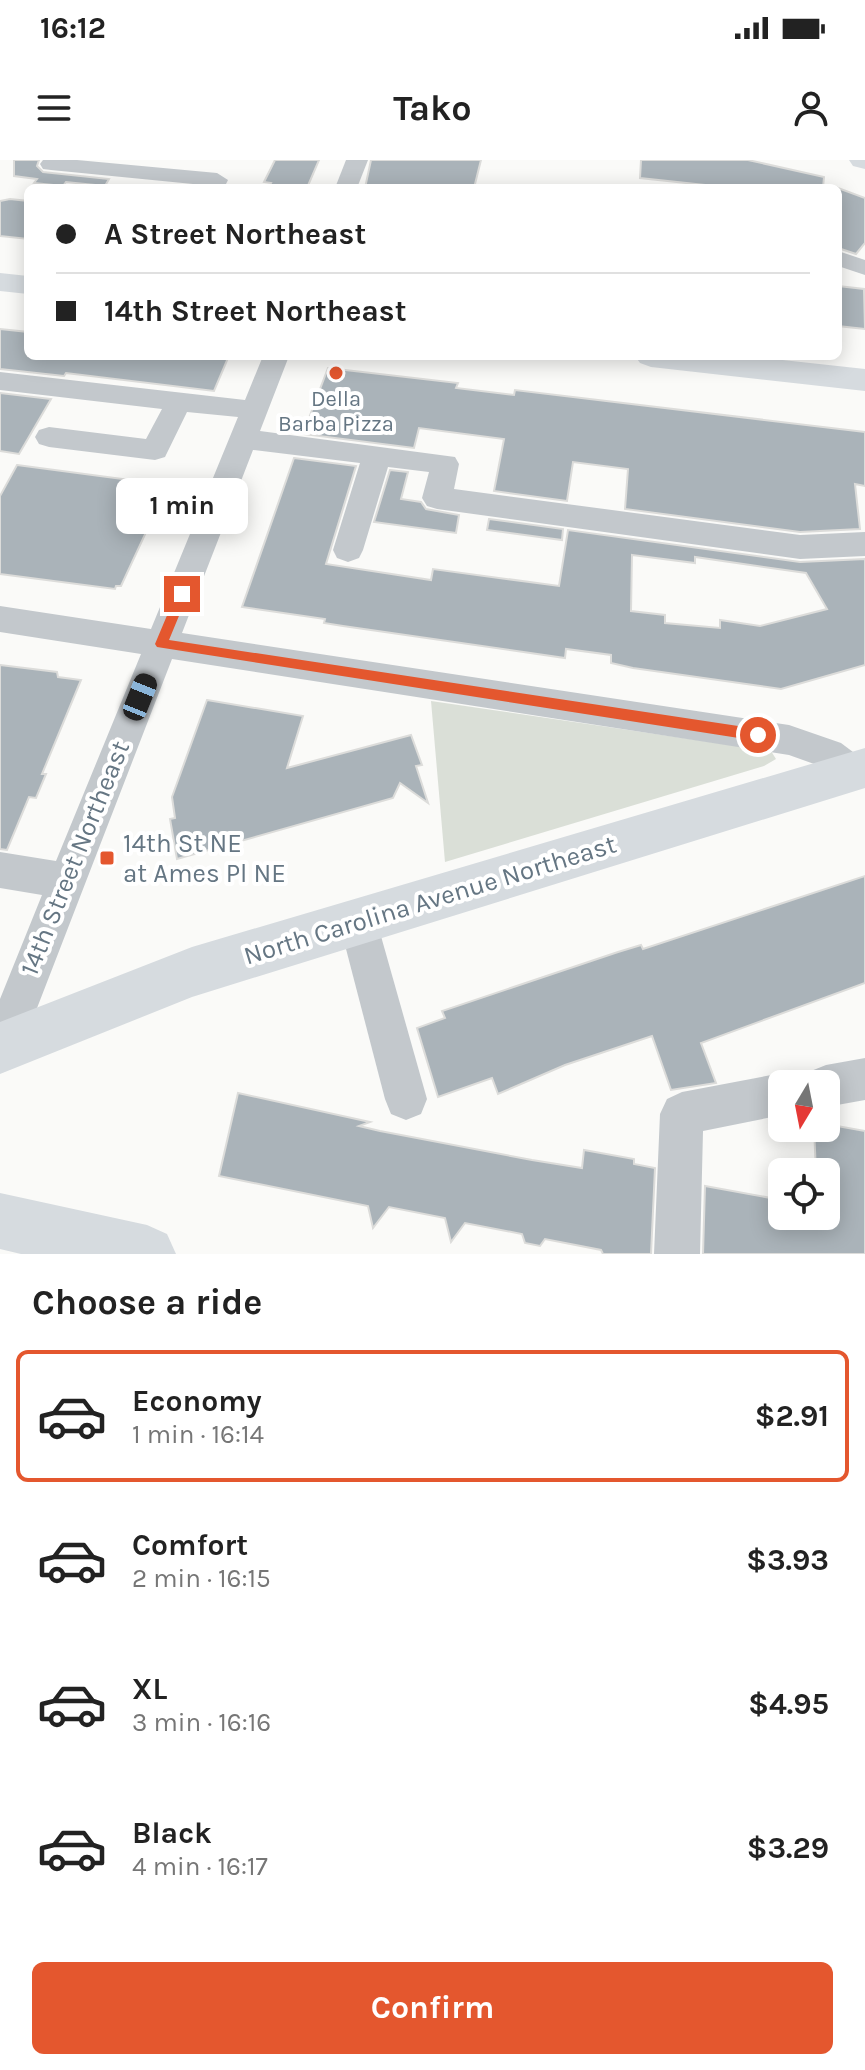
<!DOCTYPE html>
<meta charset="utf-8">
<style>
:root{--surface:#fff;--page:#f6f6f6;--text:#222;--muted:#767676;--line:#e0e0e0;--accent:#e4572e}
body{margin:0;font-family:Karla,sans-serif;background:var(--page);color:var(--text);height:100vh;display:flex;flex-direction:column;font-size:30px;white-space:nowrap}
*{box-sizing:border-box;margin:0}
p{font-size:26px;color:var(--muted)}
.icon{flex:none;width:44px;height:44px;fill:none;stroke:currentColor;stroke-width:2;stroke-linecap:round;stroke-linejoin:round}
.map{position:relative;height:1094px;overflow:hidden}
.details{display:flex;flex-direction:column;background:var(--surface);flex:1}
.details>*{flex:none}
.hud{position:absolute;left:24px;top:24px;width:818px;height:176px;border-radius:12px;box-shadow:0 4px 20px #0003;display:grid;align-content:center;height:176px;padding:0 32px;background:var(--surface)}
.needle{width:52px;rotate:190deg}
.buttons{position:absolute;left:768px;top:910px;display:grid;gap:16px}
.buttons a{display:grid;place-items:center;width:72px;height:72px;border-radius:12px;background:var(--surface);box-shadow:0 4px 20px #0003;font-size:40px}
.end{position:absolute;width:36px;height:36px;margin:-18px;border:10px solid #e4572e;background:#fff;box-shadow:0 0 0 4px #fff}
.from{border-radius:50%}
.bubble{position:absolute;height:56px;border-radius:12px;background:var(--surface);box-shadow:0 4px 20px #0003;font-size:26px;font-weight:700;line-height:56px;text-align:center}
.car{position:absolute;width:24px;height:48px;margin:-24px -12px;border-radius:10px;box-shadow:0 0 6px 2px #0007;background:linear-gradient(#222 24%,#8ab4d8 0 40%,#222 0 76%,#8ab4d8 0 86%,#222 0)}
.hud b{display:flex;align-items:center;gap:28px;height:76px;font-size:30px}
.hud b+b{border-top:2px solid var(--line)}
.hud i{width:20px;height:20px;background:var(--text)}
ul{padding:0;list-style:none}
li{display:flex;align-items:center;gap:24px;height:132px;margin:0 16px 12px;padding:0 16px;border:4px solid transparent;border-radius:12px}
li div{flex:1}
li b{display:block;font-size:30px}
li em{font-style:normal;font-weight:700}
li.active{border-color:var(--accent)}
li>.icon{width:72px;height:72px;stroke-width:1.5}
h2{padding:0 32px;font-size:36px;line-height:96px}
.action{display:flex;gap:16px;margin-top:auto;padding:16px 32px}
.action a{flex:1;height:92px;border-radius:12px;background:var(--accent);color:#fff;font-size:32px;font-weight:700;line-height:92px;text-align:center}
.status{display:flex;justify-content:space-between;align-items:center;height:56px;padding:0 40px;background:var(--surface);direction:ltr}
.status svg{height:22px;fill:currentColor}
header{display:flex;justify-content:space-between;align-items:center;height:104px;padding:0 32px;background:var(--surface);font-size:36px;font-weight:700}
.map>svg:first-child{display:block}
.green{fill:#dadfd7}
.building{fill:#aab3b9;stroke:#dcdcda;stroke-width:2;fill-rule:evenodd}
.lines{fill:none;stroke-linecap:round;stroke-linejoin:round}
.minor{fill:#c3c8cc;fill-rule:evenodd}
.major{fill:#d6dbdf;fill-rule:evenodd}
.route{fill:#e4572e}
.poi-dot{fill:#e4572e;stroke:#fff;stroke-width:3}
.labels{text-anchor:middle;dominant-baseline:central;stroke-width:8;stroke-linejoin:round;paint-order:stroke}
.far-poi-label{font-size:22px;fill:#657683;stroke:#fff}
.poi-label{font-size:26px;fill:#657683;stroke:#fff;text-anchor:start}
.street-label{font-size:26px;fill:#657683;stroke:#fff}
</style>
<div class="status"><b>16:12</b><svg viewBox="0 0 49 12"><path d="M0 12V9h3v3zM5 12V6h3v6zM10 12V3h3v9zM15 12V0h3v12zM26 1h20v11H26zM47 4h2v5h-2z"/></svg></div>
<header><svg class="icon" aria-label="menu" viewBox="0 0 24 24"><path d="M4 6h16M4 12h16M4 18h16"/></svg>Tako<svg class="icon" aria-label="person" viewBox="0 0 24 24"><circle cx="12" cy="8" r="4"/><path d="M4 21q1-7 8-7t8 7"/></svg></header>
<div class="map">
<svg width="865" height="1094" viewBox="0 0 865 1094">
<rect width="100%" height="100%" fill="#fafaf8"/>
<polygon class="green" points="431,541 771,591 776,599 764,606 445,702"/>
<g class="building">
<polygon points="14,0 39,0 37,6 43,12 109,19 105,26 66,22 63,26 34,23 37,19 14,16"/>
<polygon points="275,0 319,0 307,28 268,28 271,23 264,22"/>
<polygon points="371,0 481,0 474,28 365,28"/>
<polygon points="641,0 748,0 824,17 823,28 733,28 640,18"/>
<polygon points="838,28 865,38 865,83 856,94 838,88"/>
<polygon points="10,39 28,41 28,79 0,76 0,41"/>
<polygon points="838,126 864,129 865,169 838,166"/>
<polygon points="0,169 28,172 28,196 228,198 214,231 66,213 64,216 0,209"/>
<polygon points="328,208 458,223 456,228 514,235 515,230 865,272 865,326 855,324 860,369 800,372 625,349 628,309 573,302 567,341 494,331 504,279 419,268 414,288 303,274"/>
<polygon points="0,233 51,239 19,294 0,291"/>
<path d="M294,298L356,306L326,404L431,420L433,409L559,426L568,370L800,402L865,399V505L781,529L633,508L611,503V495L566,489L565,498L343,466L324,463L325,459L242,447ZM632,395L695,403V397L806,413L827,449L760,466L720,460V468L665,463V455L631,451Z"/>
<polygon points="17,305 168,325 121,426 116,426 115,429 0,414 0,336"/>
<polygon points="390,310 408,312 401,339 421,342 426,349 459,355 456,373 374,362"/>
<polygon points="489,359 563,369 562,380 487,370"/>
<polygon points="0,505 57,512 58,517 81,520 42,614 46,614 36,638 29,637 7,690 0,689"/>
<polygon points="207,540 303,556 287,608 411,575 422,605 416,606 428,643 400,623 393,638 177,699 170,659 175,658 172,637"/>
<polygon points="865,716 865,823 701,883 716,923 671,930 652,876 565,905 498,934 492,918 438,937 417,868 445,858 442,851 618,792 641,785 643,789"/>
<polygon points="238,933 370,962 359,966 380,971 532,1000 582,1008 584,990 634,999 634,1004 655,1008 651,1094 603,1094 601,1090 545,1079 540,1086 525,1083 522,1074 465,1063 451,1082 445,1058 389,1047 373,1068 368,1046 219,1016"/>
<polygon points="826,964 865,971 865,1094 703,1094 705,1026 782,1040 782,1056 826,1056 826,1012 816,1012 814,968 826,968"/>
</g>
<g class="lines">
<g class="minor">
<polygon points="43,0 77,0 217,13 228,20 224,28 202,28 203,25 51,10 43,9 40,4"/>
<polygon points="346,0 368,0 357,28 335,28"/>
<polygon points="838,91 865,100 865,115 838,106"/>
<polygon points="263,196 289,196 260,271 455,297 459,304 454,329 800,375 865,372 865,396 800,399 437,349 427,346 422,338 429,312 388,307 363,390 359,398 348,402 337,398 333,390 360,303 253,290 182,473 789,565 841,583 865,601 865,622 852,628 839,623 817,605 789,595 172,499 15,905 0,911 0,839 42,735 0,728 0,692 56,701 141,494 0,472 0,446 151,469 238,257 187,252 165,297 155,300 49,287 39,284 35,277 39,270 49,267 146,279 162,249 0,230 0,212 245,240"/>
<polygon points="358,743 372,749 377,762 427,939 421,954 406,960 391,954 385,939 339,762 344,749"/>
<polygon points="865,898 865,940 826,947 826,924 806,924 811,911 826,905"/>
<polygon points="782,913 797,919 799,924 782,924 782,955 703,971 700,1094 654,1094 660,954 667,939 682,932"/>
</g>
<g class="major">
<polygon points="849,0 865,0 865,9 853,6"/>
<polygon points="0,113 28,116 28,134 0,131"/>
<polygon points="635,196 747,196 865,209 865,231 651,207 640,203"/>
<polygon points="865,588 865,628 192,837 0,914 0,862 192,787"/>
<polygon points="0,1033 147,1065 167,1074 176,1094 21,1094 0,1089"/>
</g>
</g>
<polygon class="route" points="182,429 188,434 169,480 758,569 765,575 758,581 157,487 155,484 176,434"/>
<g class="poi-dot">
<circle cx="336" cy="213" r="8"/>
<rect x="99" y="690" width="16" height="16" rx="4"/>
</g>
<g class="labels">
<g class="far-poi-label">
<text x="336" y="239">Della<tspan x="336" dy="25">Barba Pizza</tspan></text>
</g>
<g class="poi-label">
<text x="123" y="683">14th St NE<tspan x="123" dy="30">at Ames Pl NE</tspan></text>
</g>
<g class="street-label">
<text transform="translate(75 698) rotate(-68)">14th Street Northeast</text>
<text transform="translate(430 740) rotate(-17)">North Carolina Avenue Northeast</text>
</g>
</g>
</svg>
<div class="buttons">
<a><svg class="needle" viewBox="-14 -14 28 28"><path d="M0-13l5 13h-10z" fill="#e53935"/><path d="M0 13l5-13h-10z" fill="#767676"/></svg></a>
<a><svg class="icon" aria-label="locate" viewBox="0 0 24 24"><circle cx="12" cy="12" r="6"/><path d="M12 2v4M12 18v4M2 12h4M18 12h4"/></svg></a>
</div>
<i class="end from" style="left:758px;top:575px"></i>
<i class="end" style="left:182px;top:434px"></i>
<div class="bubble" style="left:116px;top:318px;width:132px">1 min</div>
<i class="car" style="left:140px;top:537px;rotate:22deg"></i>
<div class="hud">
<b><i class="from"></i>A Street Northeast</b>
<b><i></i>14th Street Northeast</b>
</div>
</div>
<section class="details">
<h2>Choose a ride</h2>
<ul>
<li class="active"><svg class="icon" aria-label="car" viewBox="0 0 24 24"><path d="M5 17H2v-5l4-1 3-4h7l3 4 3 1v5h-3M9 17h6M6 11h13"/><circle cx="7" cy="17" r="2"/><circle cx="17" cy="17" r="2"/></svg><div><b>Economy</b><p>1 min · 16:14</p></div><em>$2.91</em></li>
<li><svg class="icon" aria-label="car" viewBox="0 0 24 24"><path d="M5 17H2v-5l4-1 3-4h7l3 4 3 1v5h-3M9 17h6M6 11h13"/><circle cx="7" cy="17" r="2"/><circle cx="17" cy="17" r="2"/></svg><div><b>Comfort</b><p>2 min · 16:15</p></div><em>$3.93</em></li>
<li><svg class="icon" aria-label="car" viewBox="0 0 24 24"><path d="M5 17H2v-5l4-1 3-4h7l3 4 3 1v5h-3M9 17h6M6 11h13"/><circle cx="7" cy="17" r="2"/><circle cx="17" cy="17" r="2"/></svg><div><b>XL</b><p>3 min · 16:16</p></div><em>$4.95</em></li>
<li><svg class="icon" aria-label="car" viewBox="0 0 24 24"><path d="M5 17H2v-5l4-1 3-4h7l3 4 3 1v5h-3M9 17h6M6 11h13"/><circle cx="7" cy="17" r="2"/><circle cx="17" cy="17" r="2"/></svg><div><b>Black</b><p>4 min · 16:17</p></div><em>$3.29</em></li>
</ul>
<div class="action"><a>Confirm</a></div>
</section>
